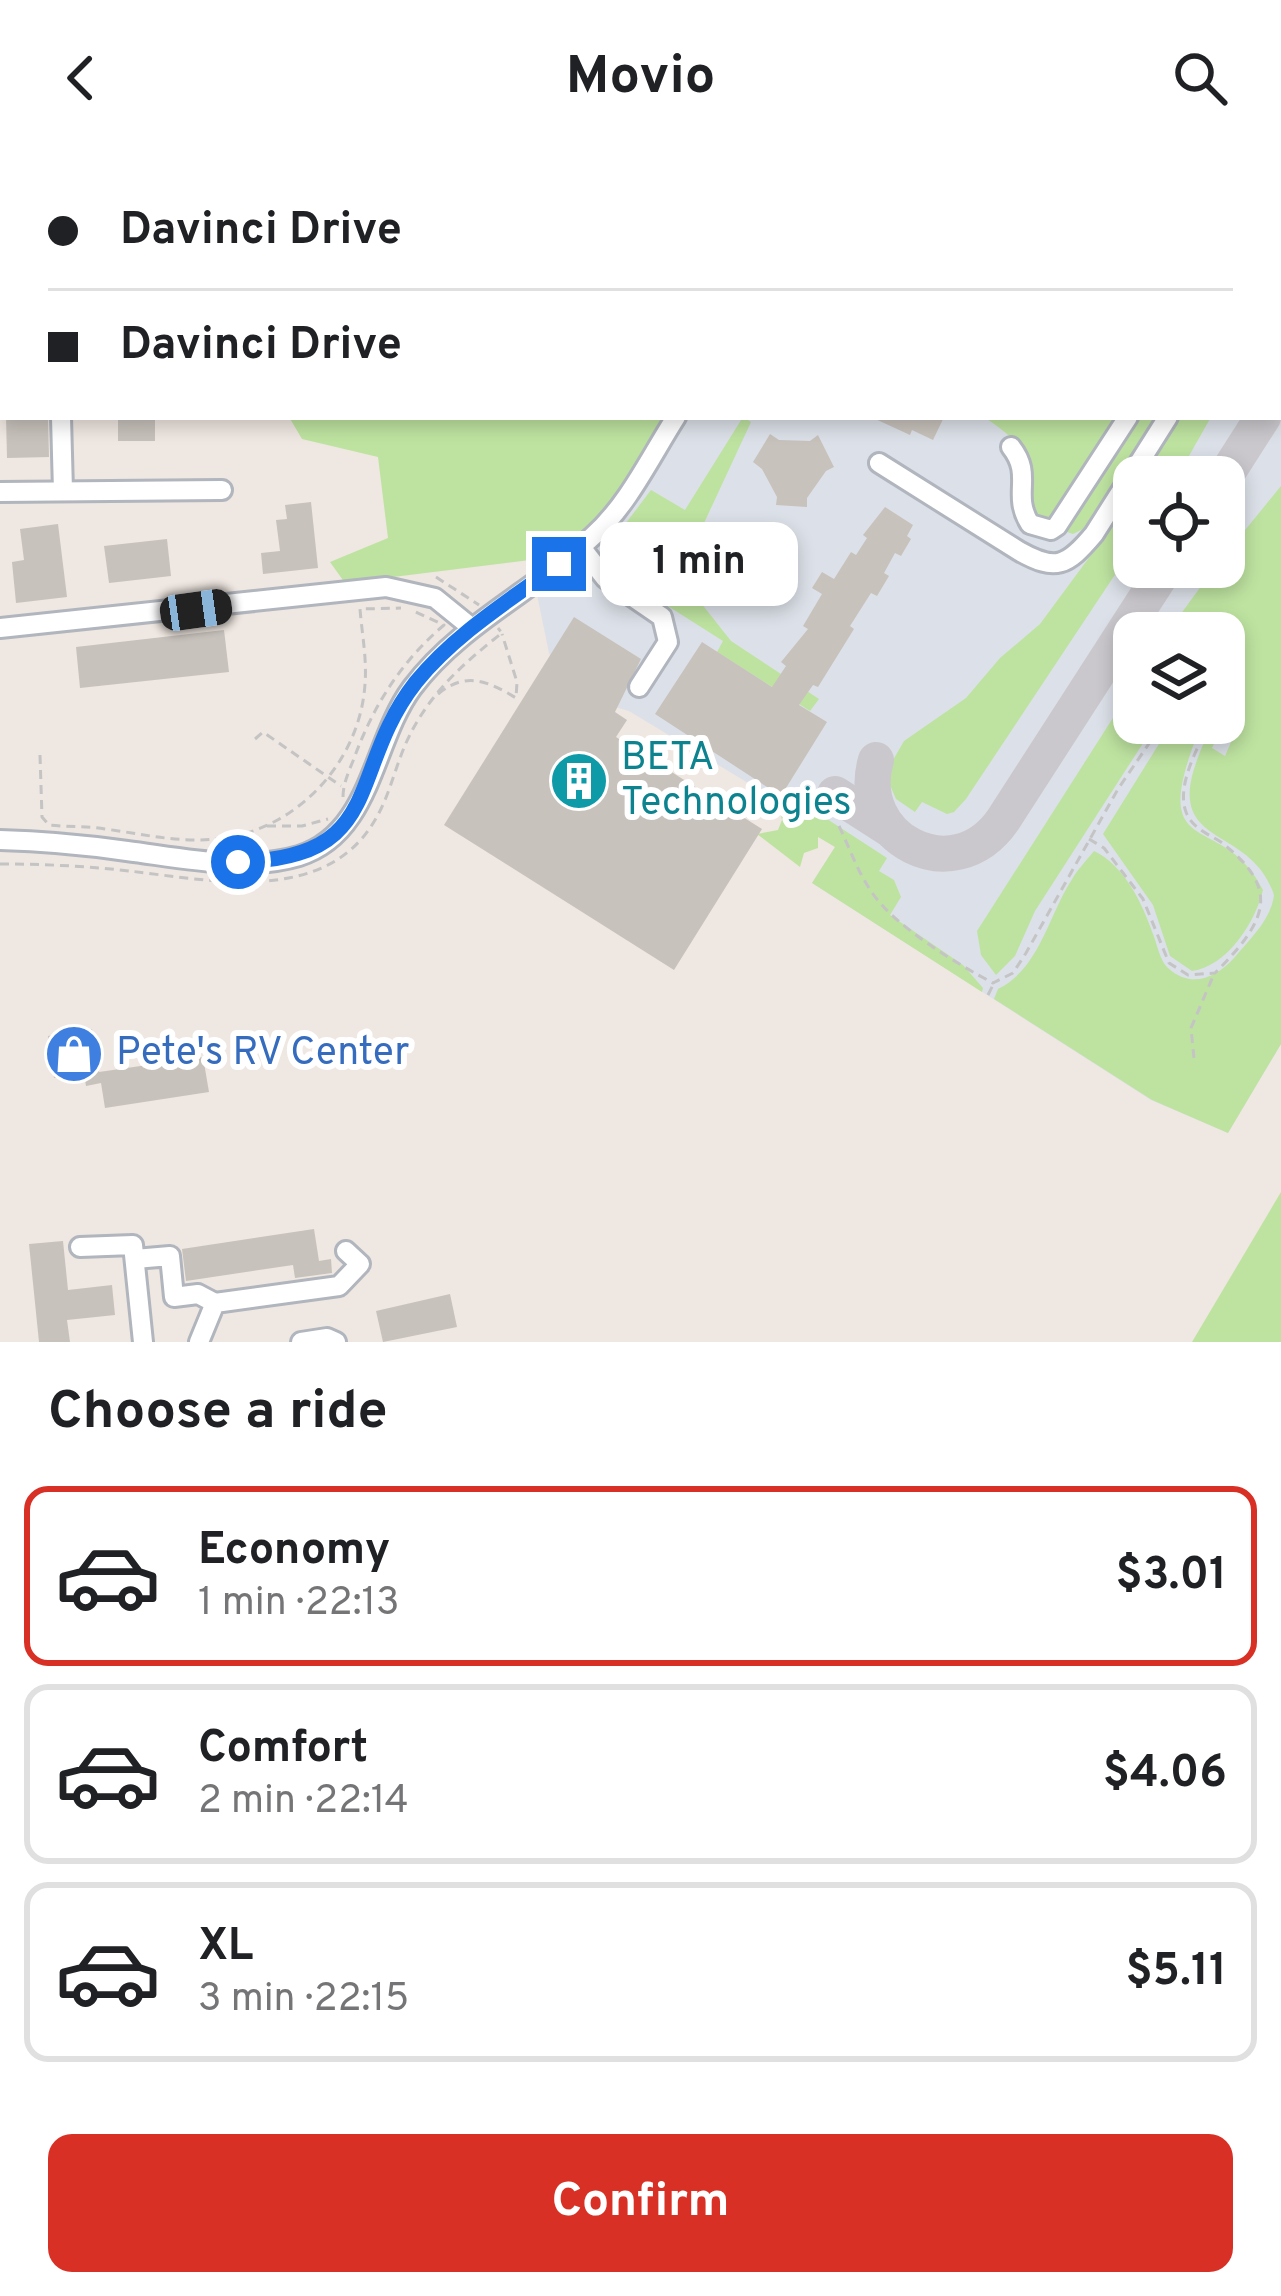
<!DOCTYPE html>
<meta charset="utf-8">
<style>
:root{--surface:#fff;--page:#f6f6f6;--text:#202124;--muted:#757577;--line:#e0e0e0;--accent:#d93025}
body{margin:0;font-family:Overpass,sans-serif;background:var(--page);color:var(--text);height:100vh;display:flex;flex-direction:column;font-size:45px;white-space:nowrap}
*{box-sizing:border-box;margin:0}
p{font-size:39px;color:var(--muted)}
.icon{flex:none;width:66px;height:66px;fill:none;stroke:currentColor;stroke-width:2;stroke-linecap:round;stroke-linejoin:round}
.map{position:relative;height:1186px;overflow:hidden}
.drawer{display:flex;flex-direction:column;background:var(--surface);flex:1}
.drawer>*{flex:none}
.guide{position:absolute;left:0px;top:0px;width:1281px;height:264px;box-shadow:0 6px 18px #0003;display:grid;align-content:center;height:264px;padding:0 48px;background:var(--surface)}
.controls{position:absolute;left:1113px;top:300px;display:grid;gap:24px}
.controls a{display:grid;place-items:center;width:132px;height:132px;border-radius:24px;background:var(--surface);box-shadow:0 6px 18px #0003;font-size:60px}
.end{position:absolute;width:54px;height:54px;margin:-27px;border:15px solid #1a73e8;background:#fff;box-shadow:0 0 0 6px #fff}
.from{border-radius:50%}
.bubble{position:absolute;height:84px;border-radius:24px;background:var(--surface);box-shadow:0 6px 18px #0003;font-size:39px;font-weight:700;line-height:84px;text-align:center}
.car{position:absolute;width:36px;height:72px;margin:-36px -18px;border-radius:15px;box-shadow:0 0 9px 3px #0007;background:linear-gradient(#222 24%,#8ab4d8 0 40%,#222 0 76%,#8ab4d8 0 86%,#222 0)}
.guide b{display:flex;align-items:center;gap:42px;height:114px;font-size:45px}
.guide b+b{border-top:3px solid var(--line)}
.guide i{width:30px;height:30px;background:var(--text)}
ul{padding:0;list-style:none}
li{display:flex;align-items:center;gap:36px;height:180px;margin:0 24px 18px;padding:0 24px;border:6px solid var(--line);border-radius:24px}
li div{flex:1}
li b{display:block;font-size:45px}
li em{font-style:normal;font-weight:700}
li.current{border-color:var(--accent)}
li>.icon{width:108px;height:108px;stroke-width:1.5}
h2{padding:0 48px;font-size:54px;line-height:144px}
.primary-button{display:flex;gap:24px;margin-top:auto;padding:24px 48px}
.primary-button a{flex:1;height:138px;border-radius:24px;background:var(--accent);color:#fff;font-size:48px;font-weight:700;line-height:138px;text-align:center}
header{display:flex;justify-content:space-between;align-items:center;height:156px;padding:0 48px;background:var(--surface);font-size:54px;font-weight:700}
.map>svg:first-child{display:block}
.airport{fill:#dce0e8;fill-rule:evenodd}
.green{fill:#bee3a0}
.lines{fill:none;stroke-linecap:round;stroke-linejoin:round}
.taxiway{stroke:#cac8cc;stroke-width:36}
.building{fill:#c8c2bc}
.minor-casing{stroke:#b1b5bd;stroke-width:24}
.path{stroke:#c4c4c4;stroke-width:3;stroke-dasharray:9 6;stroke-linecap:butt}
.minor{stroke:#fff;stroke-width:18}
.route{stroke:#1a73e8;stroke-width:15}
.labels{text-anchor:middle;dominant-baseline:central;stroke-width:12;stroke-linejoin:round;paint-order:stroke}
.culture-label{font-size:39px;fill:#0d838f;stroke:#fff;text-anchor:start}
.shop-label{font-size:39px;fill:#366cbe;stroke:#fff;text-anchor:start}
</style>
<header><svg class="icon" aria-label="back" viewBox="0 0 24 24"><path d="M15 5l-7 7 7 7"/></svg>Movio<svg class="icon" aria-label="search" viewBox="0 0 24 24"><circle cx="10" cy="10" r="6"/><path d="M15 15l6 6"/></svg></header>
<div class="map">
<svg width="1281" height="1186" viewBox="0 0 1281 1186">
<rect width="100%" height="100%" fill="#efe7e1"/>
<path class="airport" d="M804,0H1281V888L1228,977L1151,944L812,727L835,691L785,659L778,645L629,555L604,548L562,518L549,497L530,404L606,261H1278V3ZM1134,321H1224V411H1134ZM1134,477H1224V567H1134Z"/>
<g class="green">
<polygon points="89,0 901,0 80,3"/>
<polygon points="289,261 667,261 607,353 588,375 542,410 530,404 345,427 330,406 388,382 378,301 302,283"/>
<polygon points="743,261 751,266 685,408 688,417 678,422 598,404 651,334 685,354"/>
<path d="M984,261H1121L1051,367L1029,355C1026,300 1032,293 984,261Z"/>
<polygon points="1133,261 1158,261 1087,371 1073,378 1061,374"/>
<polygon points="1179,261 1211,261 1177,321 1141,321"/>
<path d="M1281,330V888L1228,977L1152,944L994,843L998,833C1039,813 1048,761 1071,725C1077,714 1086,705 1094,695C1125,710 1142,747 1153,778C1157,788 1160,805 1168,812C1191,833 1216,822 1234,802C1250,783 1271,764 1274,739C1251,668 1166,693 1196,607C1201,594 1203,583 1215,576L1218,579L1212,592L1225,600L1235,577L1222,567L1224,477H1167L1215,411H1224V400Z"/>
<polygon points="1134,333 1134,390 966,643 954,656 947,658 922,646 915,656 896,643 885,618 904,585 966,542 1000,502 1040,468 1102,384"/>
<polygon points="619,419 654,427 701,447 731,485 819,543 810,555 717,496 723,485"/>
<polygon points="1134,529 1134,567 1156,567 1035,755 1015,800 996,819 981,799 977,775"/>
<path d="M1172,567H1199L1200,572C1144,711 1222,651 1263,734C1255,767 1227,810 1192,815L1170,800L1153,749L1103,678Z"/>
<polygon points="784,635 887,702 879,715 894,724 901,741 890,759 963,809 983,832 982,836 812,727 835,691 818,681 818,692 804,697 800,711 757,678 778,674 782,664 778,645"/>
<polygon points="1281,1036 1281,1186 1192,1186"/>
</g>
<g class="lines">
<g class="taxiway">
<polyline points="1098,0 1105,3"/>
<polyline points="1060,3 1065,0"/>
<polyline points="1278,205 1281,206"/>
<polyline points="1278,238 1281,234"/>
<polyline points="1224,322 1263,261"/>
<path d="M876,604C853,681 953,736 1003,664L1166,411"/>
<polyline points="835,638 888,672"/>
</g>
</g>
<g class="building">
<polygon points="6,261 48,261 49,301 7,302"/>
<rect x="118" y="261" width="37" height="24"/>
<polygon points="871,261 944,261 933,284 912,274 910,279"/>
<polygon points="770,278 779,284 810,285 818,279 834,311 826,315 807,342 807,351 776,349 777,341 762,313 753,306"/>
<polygon points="311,346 318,412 263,418 261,397 280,395 276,364 287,363 285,349"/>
<polygon points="885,351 913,369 907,380 911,383 901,400 895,397 884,417 889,420 877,440 871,437 850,470 854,473 818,531 813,529 799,549 827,566 781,640 655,558 702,486 772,531 786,510 781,506 808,473 803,470 822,438 812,432 822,416 834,423 851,396 856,399 867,382 863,379"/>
<polygon points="58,368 67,441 16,447 12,406 24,404 20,373"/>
<polygon points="167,383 171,420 109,427 104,390"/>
<polygon points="715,386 721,390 753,388 765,411 744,437 744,444 719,444 708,412 701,408"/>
<polygon points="574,461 641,503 615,556 627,564 616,581 762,673 674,814 444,669"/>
<polygon points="224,474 229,516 80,532 76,491"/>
<polygon points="92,873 99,916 203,901 209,936 105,952 101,927 86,930 84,918 54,922 48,880"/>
<polygon points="314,1073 319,1105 331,1103 332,1117 295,1122 293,1109 186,1125 182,1093"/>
<polygon points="63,1085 68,1134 112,1129 115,1159 67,1164 70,1186 39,1186 29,1088"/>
<polygon points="450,1138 457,1171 383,1186 376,1155"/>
</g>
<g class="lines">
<g class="minor-casing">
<g id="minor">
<polyline points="911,3 913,0"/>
<polyline points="1235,3 1236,0"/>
<polyline points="1278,86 1281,81"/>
<polyline points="61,261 63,335"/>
<path d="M1011,291C1034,320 1011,338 1030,368L1051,374L1057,370L1128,261"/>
<path d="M879,307L1019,395C1056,416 1067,410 1094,378L1168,261"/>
<polyline points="0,336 222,334"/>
<polyline points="581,391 605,422 662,461 668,486 639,531"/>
<polyline points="595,411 644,417 694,431"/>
<polyline points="0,472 386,431 435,442 472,472"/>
<path d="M0,684C43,685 85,689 127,695C182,702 245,716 299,700C372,677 372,586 412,532C460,468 536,434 593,380C628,349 651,300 676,261"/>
<polyline points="80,1091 133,1089 143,1186"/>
<polyline points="135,1103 170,1100 174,1141 198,1138 215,1147"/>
<polyline points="199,1186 215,1147 339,1130 360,1108 346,1095"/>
<polyline points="301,1186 327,1182 336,1186"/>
</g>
</g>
<g class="path">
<polyline points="893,3 894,0"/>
<polyline points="436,421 479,449"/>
<path d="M438,538C466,515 488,525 516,542L517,526L502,478"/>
<polyline points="1211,567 1228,579"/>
<polyline points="255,583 263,576 341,630"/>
<path d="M40,599L42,661L49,669C68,671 87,670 105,673C143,678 178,687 216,683C295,676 360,607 365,528C367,503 362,478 360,453L401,452"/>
<path d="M343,641C343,629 348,617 353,605C373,550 400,507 444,469L411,454"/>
<polyline points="267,670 302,670 328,663"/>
<path d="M839,670C850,693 858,717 873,738C896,771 957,808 993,827L1013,817L1026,797L1118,633L1163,567"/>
<path d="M1089,683L1104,692L1143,743L1169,807L1188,819L1215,817C1268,764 1281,733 1221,686C1208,678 1192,672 1186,656C1176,629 1198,592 1209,567"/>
<path d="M0,708C43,708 86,710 129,715C210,724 325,750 375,664C389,641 395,612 406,587C427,540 462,508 502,477L498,472"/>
<polyline points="988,839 993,829"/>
<polyline points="1194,902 1191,872 1214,818"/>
</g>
<use href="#minor" class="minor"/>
</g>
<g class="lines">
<path class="route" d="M238,706C388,702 346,615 416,526C455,478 510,444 559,408"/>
</g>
<defs>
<g id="building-disc" transform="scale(3)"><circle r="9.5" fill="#0f9aa8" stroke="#fff"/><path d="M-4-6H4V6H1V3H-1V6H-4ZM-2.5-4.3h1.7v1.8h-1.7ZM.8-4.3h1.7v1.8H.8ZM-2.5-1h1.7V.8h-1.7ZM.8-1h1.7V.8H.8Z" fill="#fff"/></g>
<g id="shop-disc" transform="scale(3)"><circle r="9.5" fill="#3f7fe0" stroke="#fff"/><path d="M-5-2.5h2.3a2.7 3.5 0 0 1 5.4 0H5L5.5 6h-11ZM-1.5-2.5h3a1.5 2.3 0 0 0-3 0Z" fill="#fff"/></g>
</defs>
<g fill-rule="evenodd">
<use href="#building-disc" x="579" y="625"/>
<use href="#shop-disc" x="74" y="898"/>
</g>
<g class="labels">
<g class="culture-label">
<text x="621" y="603">BETA<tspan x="621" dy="45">Technologies</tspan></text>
</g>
<g class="shop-label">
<text x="116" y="898">Pete's RV Center</text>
</g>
</g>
</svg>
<div class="controls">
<a><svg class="icon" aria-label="locate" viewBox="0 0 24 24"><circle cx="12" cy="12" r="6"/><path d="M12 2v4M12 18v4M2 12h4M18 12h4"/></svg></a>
<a><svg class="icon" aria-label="layers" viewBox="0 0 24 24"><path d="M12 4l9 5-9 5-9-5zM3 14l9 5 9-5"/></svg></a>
</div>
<i class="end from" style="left:238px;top:706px"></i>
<i class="end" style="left:559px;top:408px"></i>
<div class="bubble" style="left:600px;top:366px;width:198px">1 min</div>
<i class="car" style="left:196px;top:454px;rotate:82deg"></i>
<div class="guide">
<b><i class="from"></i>Davinci Drive</b>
<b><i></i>Davinci Drive</b>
</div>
</div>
<section class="drawer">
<h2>Choose a ride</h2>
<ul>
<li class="current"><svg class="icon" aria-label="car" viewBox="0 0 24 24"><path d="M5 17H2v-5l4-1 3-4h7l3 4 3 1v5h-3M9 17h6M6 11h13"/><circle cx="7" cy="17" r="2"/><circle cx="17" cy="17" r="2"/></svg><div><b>Economy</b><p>1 min · 22:13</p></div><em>$3.01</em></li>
<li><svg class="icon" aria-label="car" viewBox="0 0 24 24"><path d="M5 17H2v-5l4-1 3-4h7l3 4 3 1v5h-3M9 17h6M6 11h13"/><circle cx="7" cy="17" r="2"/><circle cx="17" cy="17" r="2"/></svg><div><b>Comfort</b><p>2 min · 22:14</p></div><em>$4.06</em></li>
<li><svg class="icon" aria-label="car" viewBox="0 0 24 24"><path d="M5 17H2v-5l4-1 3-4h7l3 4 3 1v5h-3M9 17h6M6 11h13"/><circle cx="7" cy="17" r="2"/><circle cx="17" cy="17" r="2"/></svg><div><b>XL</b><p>3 min · 22:15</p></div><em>$5.11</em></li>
</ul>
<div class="primary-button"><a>Confirm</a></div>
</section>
